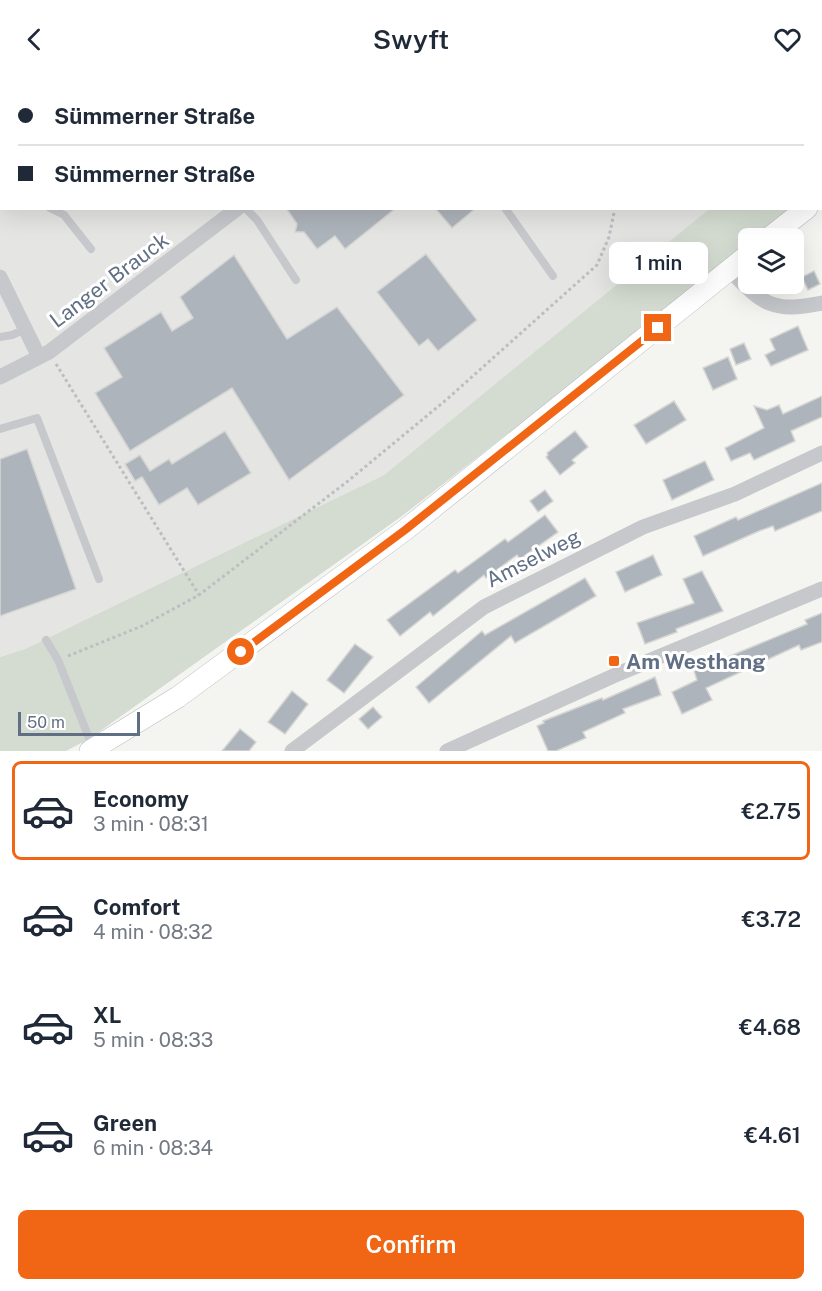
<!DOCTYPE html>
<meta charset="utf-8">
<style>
:root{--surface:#fff;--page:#f6f6f7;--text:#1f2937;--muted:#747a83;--line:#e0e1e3;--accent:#f06614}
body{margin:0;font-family:"Public Sans",sans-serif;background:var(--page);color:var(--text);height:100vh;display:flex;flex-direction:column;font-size:22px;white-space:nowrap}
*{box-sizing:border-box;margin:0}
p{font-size:20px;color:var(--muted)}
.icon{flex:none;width:33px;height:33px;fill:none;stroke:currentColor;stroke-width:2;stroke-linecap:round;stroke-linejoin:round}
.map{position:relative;height:673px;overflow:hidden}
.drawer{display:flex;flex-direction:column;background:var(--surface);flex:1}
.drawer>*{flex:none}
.top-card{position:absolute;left:0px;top:0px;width:822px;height:132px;box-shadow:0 6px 24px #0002;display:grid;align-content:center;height:132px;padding:0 18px;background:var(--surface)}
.buttons{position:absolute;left:738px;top:150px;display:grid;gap:12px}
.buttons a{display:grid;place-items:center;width:66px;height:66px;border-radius:9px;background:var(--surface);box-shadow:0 6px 24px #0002;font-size:30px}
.scale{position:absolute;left:18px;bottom:15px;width:122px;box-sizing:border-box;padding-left:6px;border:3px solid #616f84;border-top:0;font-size:16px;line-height:21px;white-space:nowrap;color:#616f84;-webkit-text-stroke:4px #fff;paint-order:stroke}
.end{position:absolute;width:27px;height:27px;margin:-14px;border:8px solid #f06614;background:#fff;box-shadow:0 0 0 3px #fff}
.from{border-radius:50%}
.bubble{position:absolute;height:42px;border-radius:9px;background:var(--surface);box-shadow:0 6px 24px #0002;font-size:20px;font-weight:600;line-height:42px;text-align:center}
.top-card b{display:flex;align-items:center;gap:21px;height:57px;font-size:22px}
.top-card b+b{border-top:2px solid var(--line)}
.top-card i{width:15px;height:15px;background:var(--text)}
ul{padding:10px 0 0;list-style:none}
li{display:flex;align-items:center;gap:18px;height:99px;margin:0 12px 9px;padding:0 6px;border:3px solid transparent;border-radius:9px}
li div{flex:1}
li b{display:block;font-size:22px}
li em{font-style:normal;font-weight:600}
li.selected{border-color:var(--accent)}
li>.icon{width:54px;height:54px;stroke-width:1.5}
.cta{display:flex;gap:12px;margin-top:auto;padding:12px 18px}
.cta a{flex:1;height:69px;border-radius:9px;background:var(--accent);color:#fff;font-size:24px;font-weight:600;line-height:69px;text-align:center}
header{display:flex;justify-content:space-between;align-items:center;height:78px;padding:0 18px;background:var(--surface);font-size:27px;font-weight:600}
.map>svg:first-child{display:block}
.built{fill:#e5e5e4}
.green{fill:#d4dcd1}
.building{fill:#aeb4bb;stroke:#d5d6d3;stroke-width:1.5}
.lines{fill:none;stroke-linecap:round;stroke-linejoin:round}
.secondary-casing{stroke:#b8bbc1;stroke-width:22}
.path{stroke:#bdbec1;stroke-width:3;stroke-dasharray:3 3;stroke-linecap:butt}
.lane{stroke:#c6c8cc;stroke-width:8}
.street{stroke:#c6c8cc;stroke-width:15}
.secondary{stroke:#fff;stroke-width:21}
.route{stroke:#f06614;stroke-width:8}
.poi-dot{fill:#f06614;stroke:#fff;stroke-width:2}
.labels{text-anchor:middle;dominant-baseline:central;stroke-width:6;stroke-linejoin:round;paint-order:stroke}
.street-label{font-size:21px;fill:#616f84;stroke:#fff}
.poi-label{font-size:21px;font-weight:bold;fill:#616f84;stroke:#fff;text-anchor:start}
</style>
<header><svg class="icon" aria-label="back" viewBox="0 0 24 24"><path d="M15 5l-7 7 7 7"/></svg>Swyft<svg class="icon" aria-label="heart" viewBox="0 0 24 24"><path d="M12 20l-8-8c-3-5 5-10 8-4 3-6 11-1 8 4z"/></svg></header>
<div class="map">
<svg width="822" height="673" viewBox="0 0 822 673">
<rect width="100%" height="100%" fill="#f4f5f0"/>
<polygon class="built" points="0,0 822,0 822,38 820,2 2,2 2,130 709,131 384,397 25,571 0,579"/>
<polygon class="green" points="709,131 794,131 757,160 748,160 748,167 727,185 402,438 89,661 66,673 0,673 0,579 25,571 384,397"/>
<g class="building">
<polygon points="286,130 396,130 345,171 335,158 317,171 304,154 295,154 297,146"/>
<polygon points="435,130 476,130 452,150"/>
<polygon points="426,176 477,242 438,273 428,261 419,268 377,214"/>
<polygon points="234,177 287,261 337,229 404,317 289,402 232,310 130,373 95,315 122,299 104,270 161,234 172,253 193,240 180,219"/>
<polygon points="814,193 820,206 808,212 802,199"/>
<polygon points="798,248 808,272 771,288 765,277 775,272 770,261"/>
<polygon points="744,265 751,281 736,287 730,271"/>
<polygon points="728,279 737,301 713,312 703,290"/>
<polygon points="822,318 822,339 791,353 795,363 754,382 750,375 731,383 725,370 764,350 754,328 767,332 779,327 783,336"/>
<polygon points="674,323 686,342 646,366 634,347"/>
<polygon points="225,353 251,395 198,427 187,410 159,427 142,399 135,403 125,386 140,377 150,393 169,381 172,386"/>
<polygon points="575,353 588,369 572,382 575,385 560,397 546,379 548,377 547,375"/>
<polygon points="27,371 76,511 0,538 0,381"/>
<polygon points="705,383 714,402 672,422 663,402"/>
<polygon points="822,405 822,433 775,453 773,448 759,453 703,478 694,458 736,439 738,442"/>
<polygon points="545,412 553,423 538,434 530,423"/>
<polygon points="545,437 558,454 520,481 517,477 486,500 484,497 433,538 430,534 400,558 387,542 455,492 458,495 505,461 508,464"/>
<polygon points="653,477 662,497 625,514 616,494"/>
<polygon points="702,493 723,533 676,551 677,554 645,566 637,545 694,525 683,501"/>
<polygon points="585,500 596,518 515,565 511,558 429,625 416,609 482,553 485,557"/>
<polygon points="822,535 822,564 801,572 799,567 706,610 712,622 682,636 672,614 697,602 694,593 807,546 805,542"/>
<polygon points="355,566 373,579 344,615 327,602"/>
<polygon points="655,599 661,617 623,631 625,635 583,654 586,660 556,673 548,673 537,648 544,645 543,643 602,620 603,622"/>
<polygon points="292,613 308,626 285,656 268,644"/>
<polygon points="373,629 382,639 368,651 359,641"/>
<polygon points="240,651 256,664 249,673 222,673"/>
</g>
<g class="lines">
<g class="secondary-casing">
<g id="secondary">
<polyline points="820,119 822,118"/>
<polyline points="769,160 807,130"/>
<polyline points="90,673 178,619 405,452 748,177"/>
</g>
</g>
<g class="path">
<polyline points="570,0 571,2"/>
<polyline points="56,286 199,517"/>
<polyline points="68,578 142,548 199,517 348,403 446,322 597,187 609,159 615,130"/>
</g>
<g class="lane">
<polyline points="0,111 2,111"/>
<polyline points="50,130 64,137 91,171"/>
<polyline points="245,130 257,142 296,202"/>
<polyline points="505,130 553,198"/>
<polyline points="0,259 12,257 26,251"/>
<polyline points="0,351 37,340 99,501"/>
<polyline points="46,562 58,582 93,670"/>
</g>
<g class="street">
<polyline points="400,2 401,0"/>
<path d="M730,192C763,227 773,235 822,225"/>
<polyline points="0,199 39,279"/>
<polyline points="0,299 49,274 238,130"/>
<polyline points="292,673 484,529 643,449 735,416 822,375"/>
<polyline points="447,673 620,595 822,511"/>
</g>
<use href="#secondary" class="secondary"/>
</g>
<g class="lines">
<polyline class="route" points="241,574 405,452 658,250"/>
</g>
<rect class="poi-dot" x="608" y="577" width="12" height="12" rx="3"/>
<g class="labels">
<g class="street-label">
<text transform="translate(109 202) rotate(-37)">Langer Brauck</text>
<text transform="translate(533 480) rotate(-27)">Amselweg</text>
</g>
<g class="poi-label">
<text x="626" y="583">Am Westhang</text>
</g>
</g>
</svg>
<div class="buttons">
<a><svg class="icon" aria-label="layers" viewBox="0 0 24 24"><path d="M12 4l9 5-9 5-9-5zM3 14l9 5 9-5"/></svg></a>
</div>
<div class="scale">50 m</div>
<i class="end from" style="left:241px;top:574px"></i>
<i class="end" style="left:658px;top:250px"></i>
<div class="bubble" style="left:609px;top:164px;width:99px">1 min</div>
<div class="top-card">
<b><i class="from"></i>Sümmerner Straße</b>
<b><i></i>Sümmerner Straße</b>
</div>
</div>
<section class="drawer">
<ul>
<li class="selected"><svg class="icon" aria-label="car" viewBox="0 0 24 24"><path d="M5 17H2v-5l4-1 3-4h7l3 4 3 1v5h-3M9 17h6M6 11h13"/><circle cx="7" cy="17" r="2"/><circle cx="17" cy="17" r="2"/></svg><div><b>Economy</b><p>3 min · 08:31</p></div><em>€2.75</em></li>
<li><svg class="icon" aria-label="car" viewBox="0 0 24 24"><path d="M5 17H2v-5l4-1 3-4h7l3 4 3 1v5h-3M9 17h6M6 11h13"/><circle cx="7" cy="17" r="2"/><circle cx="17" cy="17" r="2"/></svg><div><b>Comfort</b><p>4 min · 08:32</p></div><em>€3.72</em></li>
<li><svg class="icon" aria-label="car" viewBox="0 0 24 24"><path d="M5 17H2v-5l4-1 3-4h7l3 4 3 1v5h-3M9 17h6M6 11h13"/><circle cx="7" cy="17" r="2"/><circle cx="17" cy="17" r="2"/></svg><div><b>XL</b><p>5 min · 08:33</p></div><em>€4.68</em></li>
<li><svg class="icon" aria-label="car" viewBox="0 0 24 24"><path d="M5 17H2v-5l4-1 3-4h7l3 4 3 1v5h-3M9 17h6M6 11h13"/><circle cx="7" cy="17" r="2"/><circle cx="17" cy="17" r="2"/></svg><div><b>Green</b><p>6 min · 08:34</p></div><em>€4.61</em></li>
</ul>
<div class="cta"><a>Confirm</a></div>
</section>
